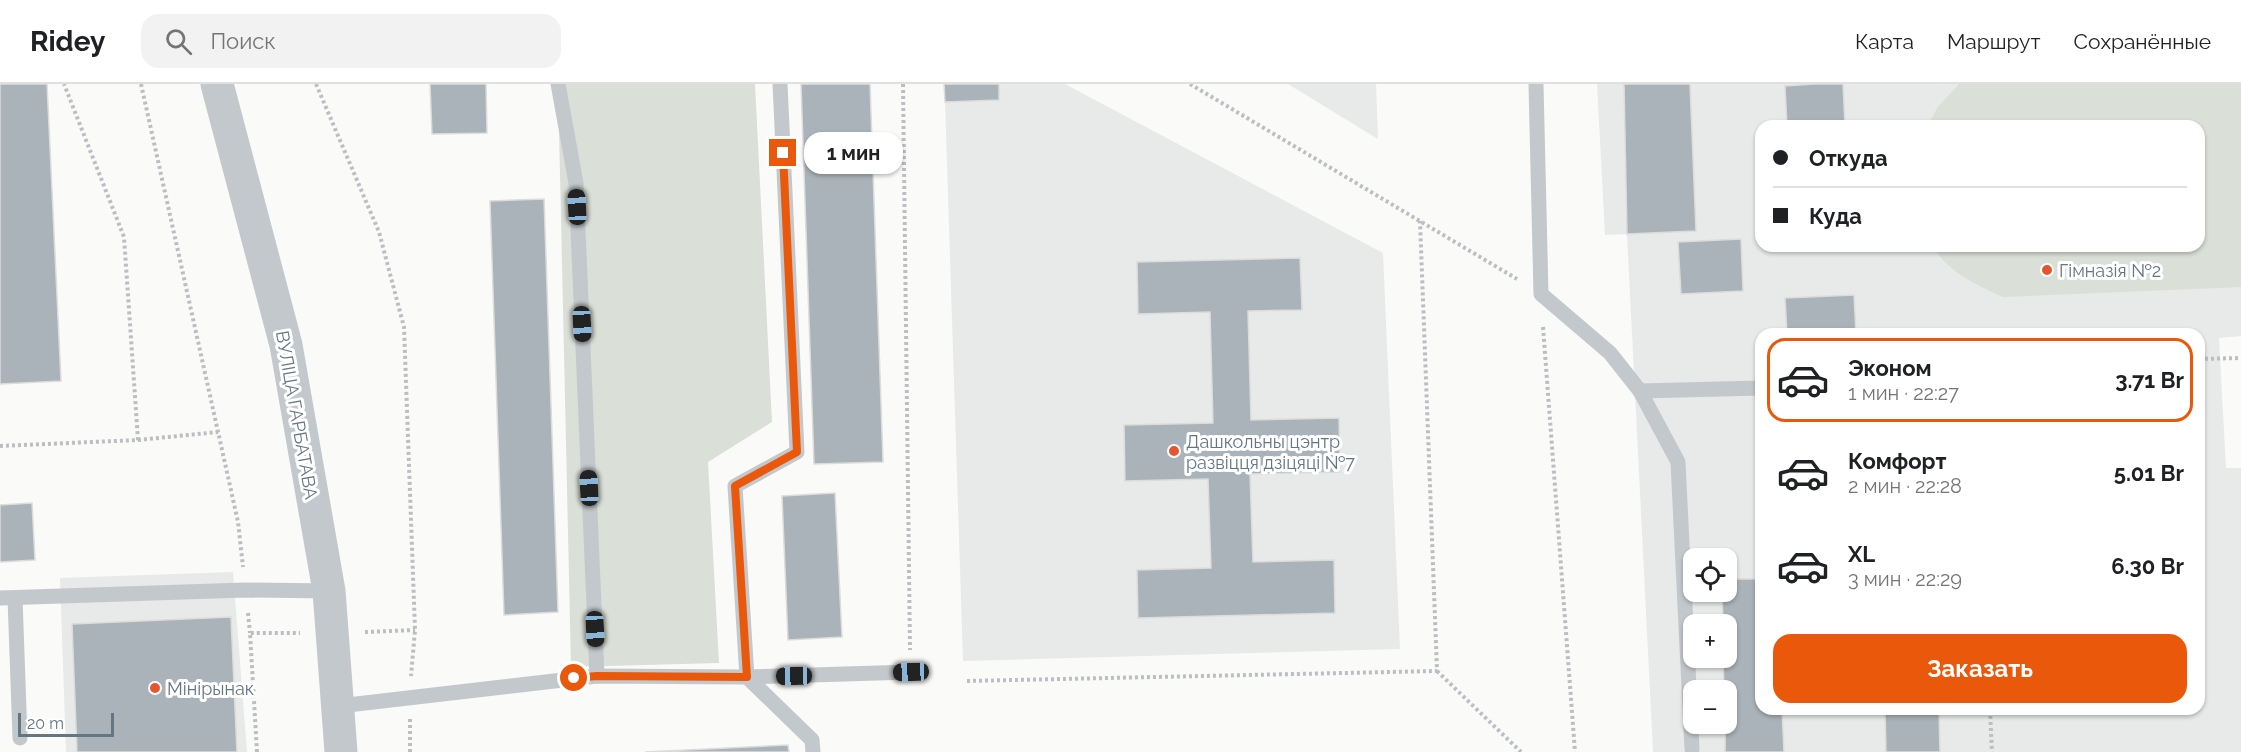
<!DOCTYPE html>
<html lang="ru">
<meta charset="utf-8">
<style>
:root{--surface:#fff;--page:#f2f2f2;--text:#202124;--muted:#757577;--line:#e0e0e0;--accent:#ea580c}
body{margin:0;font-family:Raleway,sans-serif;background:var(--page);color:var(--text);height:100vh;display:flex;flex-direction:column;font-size:22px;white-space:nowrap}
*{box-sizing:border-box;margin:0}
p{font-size:20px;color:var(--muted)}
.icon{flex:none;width:33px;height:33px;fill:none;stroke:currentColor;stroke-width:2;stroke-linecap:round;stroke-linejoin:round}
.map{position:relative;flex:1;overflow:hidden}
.drawer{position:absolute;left:1755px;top:244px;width:450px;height:387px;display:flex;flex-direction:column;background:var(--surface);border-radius:18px;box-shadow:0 2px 4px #0004}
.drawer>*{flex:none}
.hud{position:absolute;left:1755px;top:36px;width:450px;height:132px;border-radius:18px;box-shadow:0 2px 4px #0004;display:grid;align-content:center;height:132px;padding:0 18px;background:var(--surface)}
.tools{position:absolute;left:1683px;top:464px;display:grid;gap:12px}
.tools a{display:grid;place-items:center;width:54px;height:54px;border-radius:12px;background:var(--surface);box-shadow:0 2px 4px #0004;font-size:30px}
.scale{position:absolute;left:18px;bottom:15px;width:96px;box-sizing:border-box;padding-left:6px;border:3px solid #657683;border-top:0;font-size:16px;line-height:21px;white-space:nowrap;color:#657683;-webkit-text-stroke:4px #fff;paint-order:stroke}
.end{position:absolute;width:27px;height:27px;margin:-14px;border:8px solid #ea580c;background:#fff;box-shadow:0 0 0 3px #fff}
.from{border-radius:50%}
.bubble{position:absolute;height:42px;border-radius:18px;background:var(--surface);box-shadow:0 2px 4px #0004;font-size:20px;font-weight:700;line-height:42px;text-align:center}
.car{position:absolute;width:18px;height:36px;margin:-18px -9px;border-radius:8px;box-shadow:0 0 4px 2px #0007;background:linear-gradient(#222 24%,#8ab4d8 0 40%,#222 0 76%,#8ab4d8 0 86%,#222 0)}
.hud b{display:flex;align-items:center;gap:21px;height:57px;font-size:22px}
.hud b+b{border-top:2px solid var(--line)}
.hud i{width:15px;height:15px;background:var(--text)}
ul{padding:10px 0 0;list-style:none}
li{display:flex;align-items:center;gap:18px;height:84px;margin:0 12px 9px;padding:0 6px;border:3px solid transparent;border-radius:18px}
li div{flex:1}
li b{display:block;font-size:22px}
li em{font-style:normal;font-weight:700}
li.current{border-color:var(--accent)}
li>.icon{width:54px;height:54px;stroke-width:1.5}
.primary-button{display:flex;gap:12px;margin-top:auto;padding:12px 18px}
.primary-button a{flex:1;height:69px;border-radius:18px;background:var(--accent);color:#fff;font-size:24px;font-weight:700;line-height:69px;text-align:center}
header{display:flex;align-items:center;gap:36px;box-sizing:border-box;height:84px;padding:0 30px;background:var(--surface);border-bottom:2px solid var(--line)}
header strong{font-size:28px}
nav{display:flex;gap:33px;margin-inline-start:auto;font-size:21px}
.search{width:420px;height:54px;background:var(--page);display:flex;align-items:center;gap:15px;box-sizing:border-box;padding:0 21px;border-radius:18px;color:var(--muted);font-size:22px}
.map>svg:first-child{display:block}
.built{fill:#e8e9e9;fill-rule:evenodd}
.green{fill:#dadfd7}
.building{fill:#aab3b9;stroke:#dcdcda;stroke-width:1.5}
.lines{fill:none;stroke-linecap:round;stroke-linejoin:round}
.path{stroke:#bbbfc2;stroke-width:4;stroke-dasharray:3 3;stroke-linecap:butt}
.service{stroke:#c3c8cc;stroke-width:15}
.tertiary{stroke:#c3c8cc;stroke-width:33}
.route{stroke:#ea580c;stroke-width:8}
.poi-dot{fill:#e4572e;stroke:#fff;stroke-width:2}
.labels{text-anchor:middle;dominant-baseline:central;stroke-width:6;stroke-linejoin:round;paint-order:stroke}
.poi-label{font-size:18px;fill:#657683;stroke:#fff;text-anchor:start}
.street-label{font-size:18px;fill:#657683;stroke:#fff}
</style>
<header>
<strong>Ridey</strong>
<div class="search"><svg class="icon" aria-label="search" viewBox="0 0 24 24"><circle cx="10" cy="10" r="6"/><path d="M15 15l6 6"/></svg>Поиск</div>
<nav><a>Карта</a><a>Маршрут</a><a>Сохранённые</a></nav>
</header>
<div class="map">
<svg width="2241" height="668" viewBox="0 0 2241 668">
<rect width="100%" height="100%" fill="#fafaf8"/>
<g class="built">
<polygon points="999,0 1065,0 1383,169 1400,565 963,577 945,18 999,16"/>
<polygon points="1288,0 1376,0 1378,55"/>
<path d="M1597,0H2241V252L2219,254L2226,384H2241V668H1653L1627,150L1605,151ZM1761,42H2199V162H1761ZM1761,250H2199V626H1761ZM1694,474H1726V507H1694ZM1694,540H1726V573H1694ZM1694,606H1726V639H1694Z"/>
<polygon points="233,488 247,668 66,668 60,494"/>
</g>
<g class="green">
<polygon points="558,0 755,0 772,338 708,378 719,579 571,583"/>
<path d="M1959,0H2241V203L2003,213C1977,201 1947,188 1933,162H2199V42H1928L1937,24Z"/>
</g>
<g class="building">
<polygon points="0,0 47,0 61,297 0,300"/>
<polygon points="430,0 486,0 487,49 432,50"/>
<polygon points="801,0 870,0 883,378 814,380"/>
<polygon points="944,0 999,0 999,16 945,18"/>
<polygon points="1624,0 1690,0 1696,147 1627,150"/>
<polygon points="1814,0 1843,0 1845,42 1787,42 1785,2"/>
<polygon points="544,115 558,528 504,531 490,117"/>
<polygon points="1741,155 1743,207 1681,210 1678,158"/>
<polygon points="1300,174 1302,226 1248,227 1251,336 1339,334 1340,388 1250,390 1253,478 1334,476 1335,529 1138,534 1137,486 1211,484 1208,395 1125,397 1124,341 1213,339 1210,228 1138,230 1137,178"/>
<polygon points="1854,211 1856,250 1787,250 1785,214"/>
<polygon points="835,409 842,553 788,556 782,412"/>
<polygon points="32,419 35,476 0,478 0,421"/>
<polygon points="1726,495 1761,495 1761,626 1782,626 1784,668 1725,668 1726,606 1724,606 1723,573 1726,573 1726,540 1723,540 1722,507 1726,507"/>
<polygon points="231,533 237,668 77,668 72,540"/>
<polygon points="1885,626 1939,626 1940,668 1886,668"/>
<polygon points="788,661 789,668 645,668"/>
</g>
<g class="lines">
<g class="path">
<polyline points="141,0 238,438 243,483"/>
<polyline points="316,0 379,148 404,243 415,546 411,592"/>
<polyline points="903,0 910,566"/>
<polyline points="1190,0 1517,195"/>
<polyline points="1543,243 1575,668"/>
<polyline points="2199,275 2241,274"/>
<polyline points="138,356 218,348"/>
<polyline points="0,362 138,356 124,153 64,0"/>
<polyline points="248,529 250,549"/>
<polyline points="365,548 415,546"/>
<polyline points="1437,587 1521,668"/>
<polyline points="967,597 1437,587 1420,137"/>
<polyline points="1990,626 1992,668"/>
<polyline points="410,635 410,668"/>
<polyline points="257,668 250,549 300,549"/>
</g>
<g class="service">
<polyline points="558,0 576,99 597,592"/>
<polyline points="780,0 797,368 735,402 747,593 911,588"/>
<polyline points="1536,0 1541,210 1610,269 1640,307 1678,378 1692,665"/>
<polyline points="1640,307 1761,304"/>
<polyline points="0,514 245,506 329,507"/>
<polyline points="15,514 20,654"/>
<polyline points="339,622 597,592 747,593 812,656 813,668"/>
</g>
<polyline class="tertiary" points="217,0 286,261 329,507 341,668"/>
</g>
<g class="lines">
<polyline class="route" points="574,594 597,592 747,593 735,402 797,368 783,69"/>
</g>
<g class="poi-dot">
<circle cx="2047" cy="186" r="6"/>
<circle cx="1174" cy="367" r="6"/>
<circle cx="155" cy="604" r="6"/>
</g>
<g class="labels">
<g class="poi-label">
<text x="2059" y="186">Гімназія №2</text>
<text x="1186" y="357">Дашкольны цэнтр<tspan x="1186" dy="21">развіцця дзіцяці №7</tspan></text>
<text x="167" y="604">Мінірынак</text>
</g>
<g class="street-label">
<text transform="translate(297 331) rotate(80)">ВУЛІЦА ГАРБАТАВА</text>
</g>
</g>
</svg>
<div class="tools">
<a><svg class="icon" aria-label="locate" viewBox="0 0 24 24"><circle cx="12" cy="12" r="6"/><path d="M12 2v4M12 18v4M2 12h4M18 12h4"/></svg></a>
<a>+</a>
<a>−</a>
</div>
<div class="scale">20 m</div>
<i class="end from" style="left:574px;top:594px"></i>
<i class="end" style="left:783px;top:69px"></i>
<div class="bubble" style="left:804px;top:48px;width:99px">1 мин</div>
<i class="car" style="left:577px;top:123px;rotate:357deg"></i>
<i class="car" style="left:582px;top:240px;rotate:177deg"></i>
<i class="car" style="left:589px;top:404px;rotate:357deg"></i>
<i class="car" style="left:595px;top:545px;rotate:177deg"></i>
<i class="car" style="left:911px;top:588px;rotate:268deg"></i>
<i class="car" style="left:794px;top:592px;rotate:269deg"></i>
<div class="hud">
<b><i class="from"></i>Откуда</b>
<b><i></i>Куда</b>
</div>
<section class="drawer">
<ul>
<li class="current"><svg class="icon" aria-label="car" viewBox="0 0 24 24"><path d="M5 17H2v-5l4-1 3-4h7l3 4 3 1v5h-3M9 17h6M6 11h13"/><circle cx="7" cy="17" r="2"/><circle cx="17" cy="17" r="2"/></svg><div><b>Эконом</b><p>1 мин · 22:27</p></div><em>3.71 Br</em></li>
<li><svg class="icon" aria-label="car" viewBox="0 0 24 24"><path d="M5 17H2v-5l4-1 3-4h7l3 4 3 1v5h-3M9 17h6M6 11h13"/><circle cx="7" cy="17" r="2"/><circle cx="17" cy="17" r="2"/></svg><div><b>Комфорт</b><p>2 мин · 22:28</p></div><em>5.01 Br</em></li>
<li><svg class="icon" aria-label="car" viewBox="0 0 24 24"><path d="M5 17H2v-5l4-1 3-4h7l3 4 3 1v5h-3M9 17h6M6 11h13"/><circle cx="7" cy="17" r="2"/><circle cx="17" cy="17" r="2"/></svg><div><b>XL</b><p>3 мин · 22:29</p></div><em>6.30 Br</em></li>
</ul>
<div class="primary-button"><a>Заказать</a></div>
</section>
</div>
